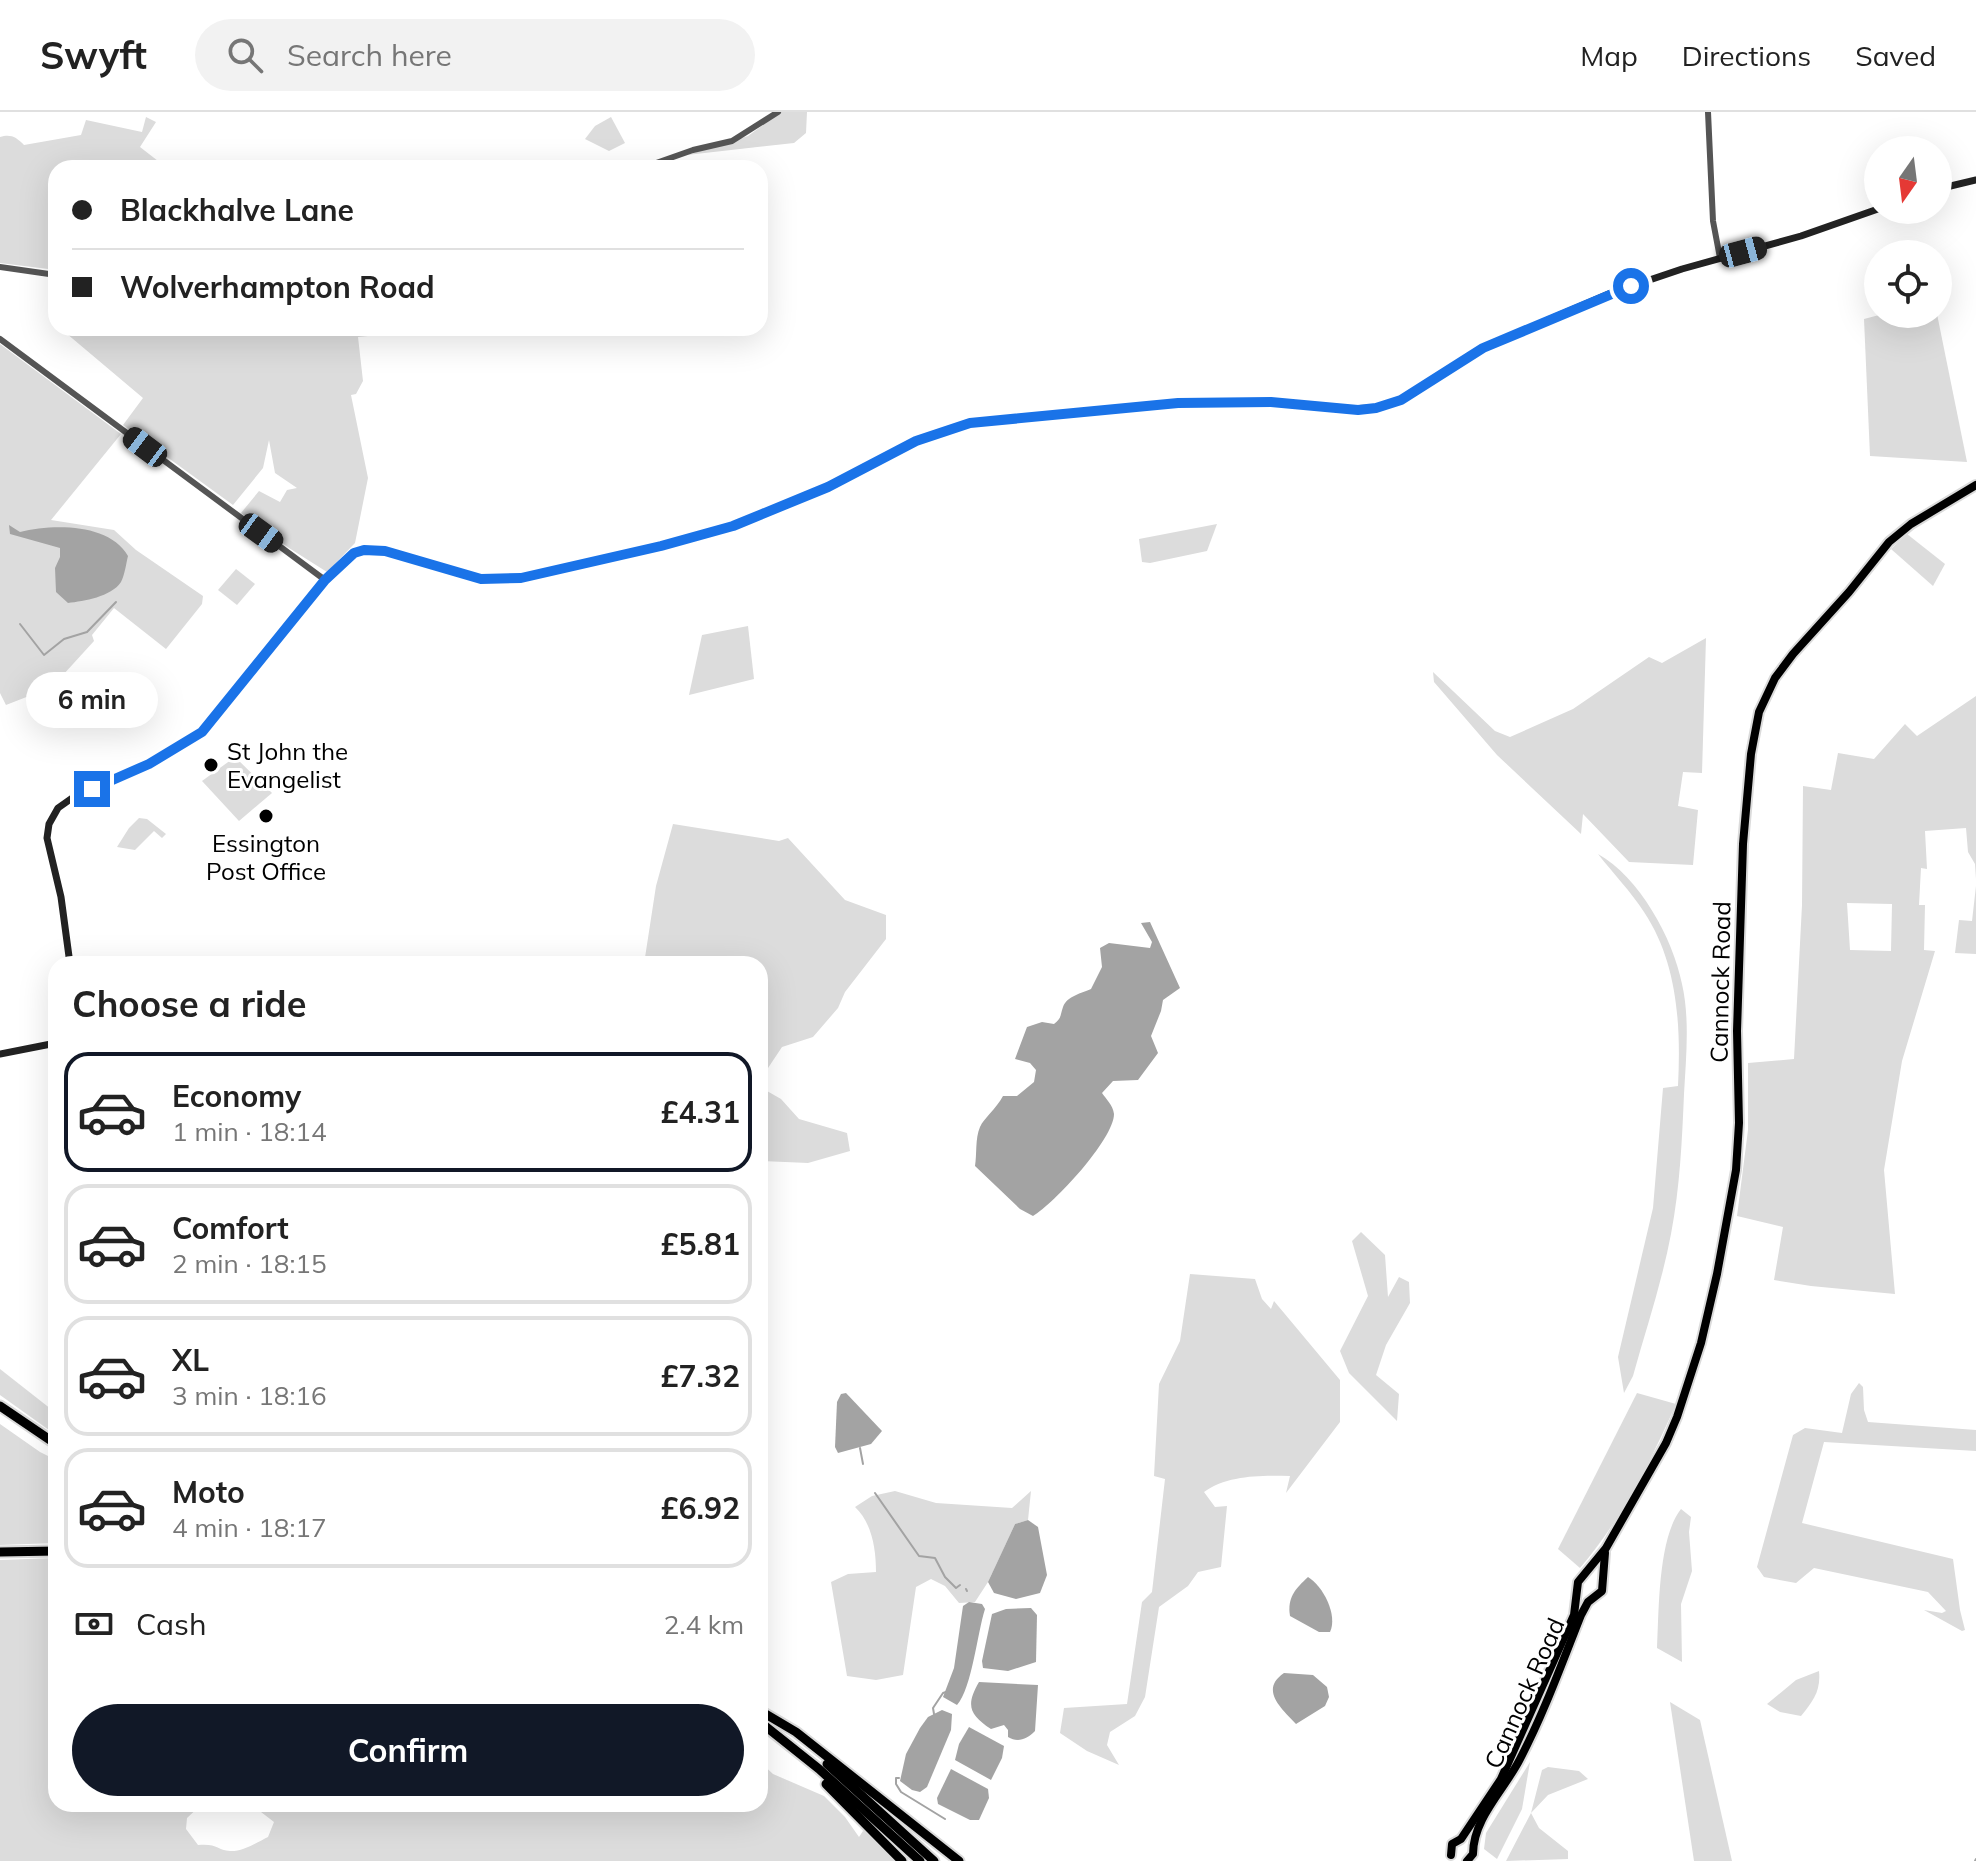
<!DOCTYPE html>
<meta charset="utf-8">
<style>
:root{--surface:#fff;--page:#f2f2f2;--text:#222;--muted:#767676;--line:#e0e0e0;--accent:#111827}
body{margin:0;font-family:Mulish,sans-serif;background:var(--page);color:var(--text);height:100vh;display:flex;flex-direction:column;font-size:30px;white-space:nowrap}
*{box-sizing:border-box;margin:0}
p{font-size:26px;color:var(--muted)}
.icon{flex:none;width:44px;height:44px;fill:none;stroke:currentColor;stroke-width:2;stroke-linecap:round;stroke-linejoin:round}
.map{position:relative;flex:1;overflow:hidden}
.sheet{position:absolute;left:48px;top:844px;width:720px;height:856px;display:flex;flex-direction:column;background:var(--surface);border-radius:24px;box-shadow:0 8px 32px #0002}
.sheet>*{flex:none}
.guide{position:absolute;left:48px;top:48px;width:720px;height:176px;border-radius:24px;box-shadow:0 8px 32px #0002;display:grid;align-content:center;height:176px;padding:0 24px;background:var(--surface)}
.needle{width:52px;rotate:194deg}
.controls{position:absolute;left:1864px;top:24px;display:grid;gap:16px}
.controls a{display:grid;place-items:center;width:88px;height:88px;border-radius:50%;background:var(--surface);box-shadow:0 8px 32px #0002;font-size:40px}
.end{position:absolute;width:36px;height:36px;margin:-18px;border:10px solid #1a73e8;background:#fff;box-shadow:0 0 0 4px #fff}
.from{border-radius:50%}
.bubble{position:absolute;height:56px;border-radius:28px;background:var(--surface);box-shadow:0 8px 32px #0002;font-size:26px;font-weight:700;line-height:56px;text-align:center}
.car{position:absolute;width:24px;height:48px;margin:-24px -12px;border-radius:10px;box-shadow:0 0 6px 2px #0007;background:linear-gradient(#222 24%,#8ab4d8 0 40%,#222 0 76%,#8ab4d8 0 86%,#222 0)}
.guide b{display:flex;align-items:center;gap:28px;height:76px;font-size:30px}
.guide b+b{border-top:2px solid var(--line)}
.guide i{width:20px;height:20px;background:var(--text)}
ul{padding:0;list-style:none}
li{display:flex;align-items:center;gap:24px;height:120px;margin:0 16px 12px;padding:0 8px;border:4px solid var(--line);border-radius:24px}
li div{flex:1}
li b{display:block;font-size:30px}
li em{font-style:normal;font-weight:700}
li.on{border-color:var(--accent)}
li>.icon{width:72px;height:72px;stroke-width:1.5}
h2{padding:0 24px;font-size:36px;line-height:96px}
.pay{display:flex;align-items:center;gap:20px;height:88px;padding:0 24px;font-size:30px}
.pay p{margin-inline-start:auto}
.primary-button{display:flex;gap:16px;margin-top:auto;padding:16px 24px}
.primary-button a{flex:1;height:92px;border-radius:48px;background:var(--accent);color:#fff;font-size:32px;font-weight:700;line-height:92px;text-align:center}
header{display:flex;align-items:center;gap:48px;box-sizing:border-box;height:112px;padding:0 40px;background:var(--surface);border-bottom:2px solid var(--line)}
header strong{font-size:38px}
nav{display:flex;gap:44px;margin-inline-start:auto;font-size:28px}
.search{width:560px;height:72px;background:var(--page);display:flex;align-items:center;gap:20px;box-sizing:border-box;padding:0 28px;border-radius:44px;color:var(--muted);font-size:30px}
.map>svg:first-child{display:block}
.green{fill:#dcdcdc;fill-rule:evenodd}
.water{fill:#a3a3a3}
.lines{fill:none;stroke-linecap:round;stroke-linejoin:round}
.stream{stroke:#a3a3a3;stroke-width:2}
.trunk-casing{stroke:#dbdbdb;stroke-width:12}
.motorway-casing{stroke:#dbdbdb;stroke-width:13}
.tertiary{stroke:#555;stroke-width:6}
.secondary{stroke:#222;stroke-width:7}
.trunk{stroke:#000;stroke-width:8}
.motorway{stroke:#000;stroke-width:9}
.route{stroke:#1a73e8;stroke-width:10}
.poi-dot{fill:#000;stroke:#fff;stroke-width:3}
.labels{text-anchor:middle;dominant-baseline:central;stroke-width:6;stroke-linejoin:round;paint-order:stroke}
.poi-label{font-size:24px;fill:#000;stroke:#fff;text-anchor:start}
.street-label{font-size:24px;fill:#000;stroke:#fff}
</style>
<header>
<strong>Swyft</strong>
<div class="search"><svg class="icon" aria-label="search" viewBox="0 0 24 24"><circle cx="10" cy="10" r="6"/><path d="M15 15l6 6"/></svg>Search here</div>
<nav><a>Map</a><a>Directions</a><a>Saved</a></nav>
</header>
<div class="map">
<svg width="1976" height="1749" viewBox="0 0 1976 1749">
<rect width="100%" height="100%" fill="#fff"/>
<g class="green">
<polygon points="781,0 807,0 806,21 794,31 687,43 748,24"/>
<path d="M146,5L156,10L140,35L167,56H56V158L0,151V25C11,22 16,25 24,33L81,23L86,8L142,20Z"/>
<polygon points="611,5 625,31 609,39 585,27 595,14"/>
<polygon points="1883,202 1937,202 1967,350 1870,344 1864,207"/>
<polygon points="60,216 447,216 358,225 363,269 356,282 351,283 368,366 355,431 327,460 289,436 241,401 259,379 280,390 287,378 297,376 275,361 269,328 263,356 233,393 123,313 143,286"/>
<polygon points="0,232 121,322 51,408 114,418 136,438 203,484 202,492 166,537 114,496 92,523 94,529 52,575 6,593 0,581"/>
<polygon points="1217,412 1207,439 1150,451 1142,450 1139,427"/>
<polygon points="1907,422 1945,452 1933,474 1891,437"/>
<polygon points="236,457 255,472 237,493 218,478"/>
<polygon points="748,514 754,567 689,583 702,523"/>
<polygon points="1706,526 1702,661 1683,660 1678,694 1698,698 1693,753 1629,750 1583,702 1581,722 1497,643 1434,570 1433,560 1495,619 1510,625 1573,597 1649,545 1662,551"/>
<path d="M1976,584V767L1975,752L1968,740L1966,716L1925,719L1927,757L1921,756L1919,793H1925L1924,838L1935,839L1902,949L1884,1058L1895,1182L1811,1174L1774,1168L1783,1115L1737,1104L1748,1018V951L1794,947L1802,793L1803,674L1831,678L1838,641L1874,647L1905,612L1917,624ZM1847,791L1892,792L1891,839L1850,838Z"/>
<polygon points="235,645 272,681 239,709 202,669"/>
<polygon points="139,706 147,707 166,722 162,726 154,719 135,738 117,735 129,716"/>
<polygon points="673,712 779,729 788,726 845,788 886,803 886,827 845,880 838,896 813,925 782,935 768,956 767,979 781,987 799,1007 847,1021 850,1039 808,1051 760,1049 760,852 644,852 656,774"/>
<path d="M1598,742C1639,765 1673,826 1682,872C1690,907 1686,946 1684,982C1682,1029 1680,1075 1671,1122C1662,1170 1646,1217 1633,1264L1624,1281L1618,1245L1653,1096L1663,976L1678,974C1681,915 1678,851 1644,800C1631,780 1613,761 1598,742Z"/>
<polygon points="1976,774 1976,842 1955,841 1959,808 1972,809"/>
<polygon points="1361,1120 1385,1143 1388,1185 1399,1165 1409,1170 1410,1191 1386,1233 1376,1263 1399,1282 1397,1309 1349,1261 1340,1239 1368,1184 1352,1129"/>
<path d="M1190,1162L1255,1167L1262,1187L1271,1197L1274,1189L1340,1268V1310L1286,1381L1290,1364C1262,1363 1227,1363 1204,1380L1215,1395L1227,1394L1221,1455L1198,1460L1188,1474L1159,1495L1145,1585L1135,1604L1110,1620L1107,1633L1119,1653L1087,1639L1060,1621L1064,1596L1127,1592L1142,1490L1152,1480L1165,1367L1154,1364L1159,1272L1180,1229Z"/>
<polygon points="0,1257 56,1301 56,1323 0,1283"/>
<polygon points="1859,1271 1863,1275 1864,1298 1868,1310 1976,1318 1976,1339 1824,1330 1802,1411 1953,1447 1960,1498 1965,1518 1962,1519 1924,1498 1942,1501 1946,1499 1928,1480 1814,1456 1796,1471 1764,1465 1757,1455 1793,1323 1805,1316 1842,1321 1851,1282"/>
<path d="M1637,1281L1676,1292C1651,1349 1621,1408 1580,1456L1558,1437Z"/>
<polygon points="0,1312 40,1340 56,1348 56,1431 0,1433"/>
<path d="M895,1379L936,1391L1012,1396L1031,1379L1028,1408L1015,1412L988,1470L975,1490L959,1491L945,1474L931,1467L916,1475L903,1563L876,1568L847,1564L831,1470L848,1462L876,1460C876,1437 872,1411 855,1395L872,1384Z"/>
<path d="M1681,1397L1691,1405L1689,1420L1692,1459L1681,1492L1682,1550L1657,1536C1659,1498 1658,1426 1681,1397Z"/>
<path d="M56,1446V1692H202L187,1706L186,1717L198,1733C217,1731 217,1738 230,1739C242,1740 258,1730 268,1725L274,1710L261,1700L265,1692H760V1650L773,1662L824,1684L845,1705L859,1725L863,1719L869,1721L896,1749H0V1448Z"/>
<path d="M1819,1559C1821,1579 1813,1589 1801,1604L1780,1600L1767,1592L1796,1568Z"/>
<polygon points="1670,1590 1700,1608 1732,1749 1694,1749"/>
<polygon points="1530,1650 1522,1697 1497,1747 1484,1737 1486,1721"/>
<polygon points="1548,1655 1579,1659 1588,1667 1548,1683 1531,1701 1539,1716 1568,1739 1568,1747 1506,1749 1531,1701 1542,1658"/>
</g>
<g class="water">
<path d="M9,413L20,420C53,412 109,411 128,444C126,452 125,462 121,470C111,485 84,489 68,491L56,480L55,456L60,445V436L10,422Z"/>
<path d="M1150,810L1180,876L1163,888L1161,899L1151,924L1158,941L1138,968L1113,969L1102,981C1106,987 1113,993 1114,1002C1114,1027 1054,1092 1033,1104L1020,1097L975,1054C977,1043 975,1026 980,1015C984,1006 996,997 1003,984H1017L1034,970L1036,958L1030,951L1015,947L1027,915L1042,910L1054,912C1062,906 1060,903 1063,895C1067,884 1082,881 1091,877L1102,855L1100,836L1109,831L1150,836L1152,830L1141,811Z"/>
<polygon points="846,1281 882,1319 871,1332 838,1341 835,1335 837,1290 841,1282"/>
<polygon points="1028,1408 1038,1415 1047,1463 1040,1481 1016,1487 994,1481 988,1470 1015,1412"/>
<path d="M1308,1465C1323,1474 1338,1503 1330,1520H1319L1290,1504C1287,1486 1295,1477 1308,1465Z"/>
<path d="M969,1490L982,1492L985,1497C977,1522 972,1576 957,1593L943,1585L954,1556L963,1494Z"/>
<polygon points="1031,1496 1037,1503 1036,1550 1008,1559 983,1556 982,1549 992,1502 1006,1497"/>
<path d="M1284,1561L1313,1563L1327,1575L1329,1585L1325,1594L1296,1612C1282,1597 1259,1578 1284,1561Z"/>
<path d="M979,1570L1038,1573L1035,1619C1027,1627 1018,1631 1008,1625V1618L1004,1613L991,1617C970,1603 965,1594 979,1570Z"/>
<polygon points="942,1598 952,1602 951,1618 927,1675 920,1680 912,1678 900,1669 906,1642 920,1616 928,1605"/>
<polygon points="969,1615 1004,1634 1002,1646 991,1668 955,1648 959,1632"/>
<polygon points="951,1657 988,1677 989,1686 979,1708 970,1708 938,1692 937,1686"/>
</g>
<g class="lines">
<g class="stream">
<polyline points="20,512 44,543 64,527 87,520 116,490"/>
<polyline points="860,1336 863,1352"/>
<polyline points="875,1381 919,1444 935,1446 945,1465 956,1476 960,1473"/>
<polyline points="966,1477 967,1479"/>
<polyline points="934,1602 933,1596 943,1581 946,1580"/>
<polyline points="899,1666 896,1666 896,1672 901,1680 945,1707"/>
<polyline points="1975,1749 1976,1747"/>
</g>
<g class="trunk-casing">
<g id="trunk">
<polyline points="1451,1743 1452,1732 1461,1727 1501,1667 1574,1503 1578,1470 1606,1436 1666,1331 1677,1305 1701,1231 1717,1162 1736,1058 1739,1011 1737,919 1743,732 1751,642 1759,600 1775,566 1793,542 1849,480 1889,430 1911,412 1976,373"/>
<path d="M1467,1749L1473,1742C1473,1706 1505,1677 1520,1647C1544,1601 1562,1551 1581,1503L1588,1490L1602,1479L1605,1441"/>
</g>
</g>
<g class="motorway-casing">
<g id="motorway">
<polyline points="0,1294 56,1332"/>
<polyline points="0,1440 56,1439"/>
<polyline points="764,1601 796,1620 959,1749"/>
<polyline points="760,1610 819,1657 920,1749"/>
<polyline points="827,1652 934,1749"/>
<polyline points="826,1672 902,1749"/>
</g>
</g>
<g class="tertiary">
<polyline points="1708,0 1713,109 1720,146"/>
<polyline points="642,56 693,38 732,29 778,0"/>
<polyline points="0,155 56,163"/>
<polyline points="0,227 325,468"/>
</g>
<g class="secondary">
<polyline points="1938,77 1976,68"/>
<polyline points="70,852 61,785 47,726 49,712 58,696 75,684 149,652 202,620 325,468 354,441 364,438 385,439 481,467 521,466 681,429 733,414 828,375 916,329 970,311 1178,291 1271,290 1342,297 1376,296 1401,288 1483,236 1611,181 1682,157 1801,124 1878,97"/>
<polyline points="0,942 56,931"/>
</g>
<use href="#trunk" class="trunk"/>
<use href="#motorway" class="motorway"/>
</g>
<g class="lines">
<polyline class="route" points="92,677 149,652 202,620 325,468 354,441 364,438 385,439 481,467 521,466 661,434 733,414 828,375 916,329 970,311 1178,291 1271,290 1358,298 1376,296 1401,288 1483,236 1631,174"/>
</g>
<g class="poi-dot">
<circle cx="211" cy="653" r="8"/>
<circle cx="266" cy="704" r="8"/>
</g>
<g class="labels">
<g class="poi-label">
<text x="227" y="639">St John the<tspan x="227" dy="28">Evangelist</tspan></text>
<text x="266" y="731" text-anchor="middle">Essington<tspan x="266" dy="28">Post Office</tspan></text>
</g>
<g class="street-label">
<text transform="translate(1720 870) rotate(-89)">Cannock Road</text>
<text transform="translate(1524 1581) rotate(-66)">Cannock Road</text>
</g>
</g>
</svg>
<div class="controls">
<a><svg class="needle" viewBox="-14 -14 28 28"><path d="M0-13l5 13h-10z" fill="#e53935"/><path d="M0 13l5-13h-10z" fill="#767676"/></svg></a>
<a><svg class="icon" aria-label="locate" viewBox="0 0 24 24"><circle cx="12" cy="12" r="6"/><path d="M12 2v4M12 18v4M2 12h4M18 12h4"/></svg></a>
</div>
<i class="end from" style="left:1631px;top:174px"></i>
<i class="end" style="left:92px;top:677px"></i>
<div class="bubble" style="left:26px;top:560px;width:132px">6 min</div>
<i class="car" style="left:1743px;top:140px;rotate:75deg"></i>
<i class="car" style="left:145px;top:335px;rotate:307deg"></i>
<i class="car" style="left:261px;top:421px;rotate:126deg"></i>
<div class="guide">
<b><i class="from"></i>Blackhalve Lane</b>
<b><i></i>Wolverhampton Road</b>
</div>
<section class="sheet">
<h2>Choose a ride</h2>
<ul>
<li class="on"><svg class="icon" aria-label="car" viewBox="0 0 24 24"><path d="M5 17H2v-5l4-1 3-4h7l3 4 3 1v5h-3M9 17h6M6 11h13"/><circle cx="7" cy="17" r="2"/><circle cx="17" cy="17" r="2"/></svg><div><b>Economy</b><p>1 min · 18:14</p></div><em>£4.31</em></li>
<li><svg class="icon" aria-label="car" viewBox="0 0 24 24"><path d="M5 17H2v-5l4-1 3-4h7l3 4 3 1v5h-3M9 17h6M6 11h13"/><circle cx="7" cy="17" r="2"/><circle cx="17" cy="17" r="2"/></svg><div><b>Comfort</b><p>2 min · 18:15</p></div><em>£5.81</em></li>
<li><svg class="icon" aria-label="car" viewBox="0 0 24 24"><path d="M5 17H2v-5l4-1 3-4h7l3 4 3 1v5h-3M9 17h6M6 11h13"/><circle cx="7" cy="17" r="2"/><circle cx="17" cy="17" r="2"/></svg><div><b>XL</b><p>3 min · 18:16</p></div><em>£7.32</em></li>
<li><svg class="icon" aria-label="car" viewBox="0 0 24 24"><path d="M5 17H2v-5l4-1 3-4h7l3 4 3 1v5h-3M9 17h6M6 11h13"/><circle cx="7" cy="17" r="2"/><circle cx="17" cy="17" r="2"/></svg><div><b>Moto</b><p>4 min · 18:17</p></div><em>£6.92</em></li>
</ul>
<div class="pay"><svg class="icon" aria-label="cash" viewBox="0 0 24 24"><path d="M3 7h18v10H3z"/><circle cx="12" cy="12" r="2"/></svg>Cash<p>2.4 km</p></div>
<div class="primary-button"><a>Confirm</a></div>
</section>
</div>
